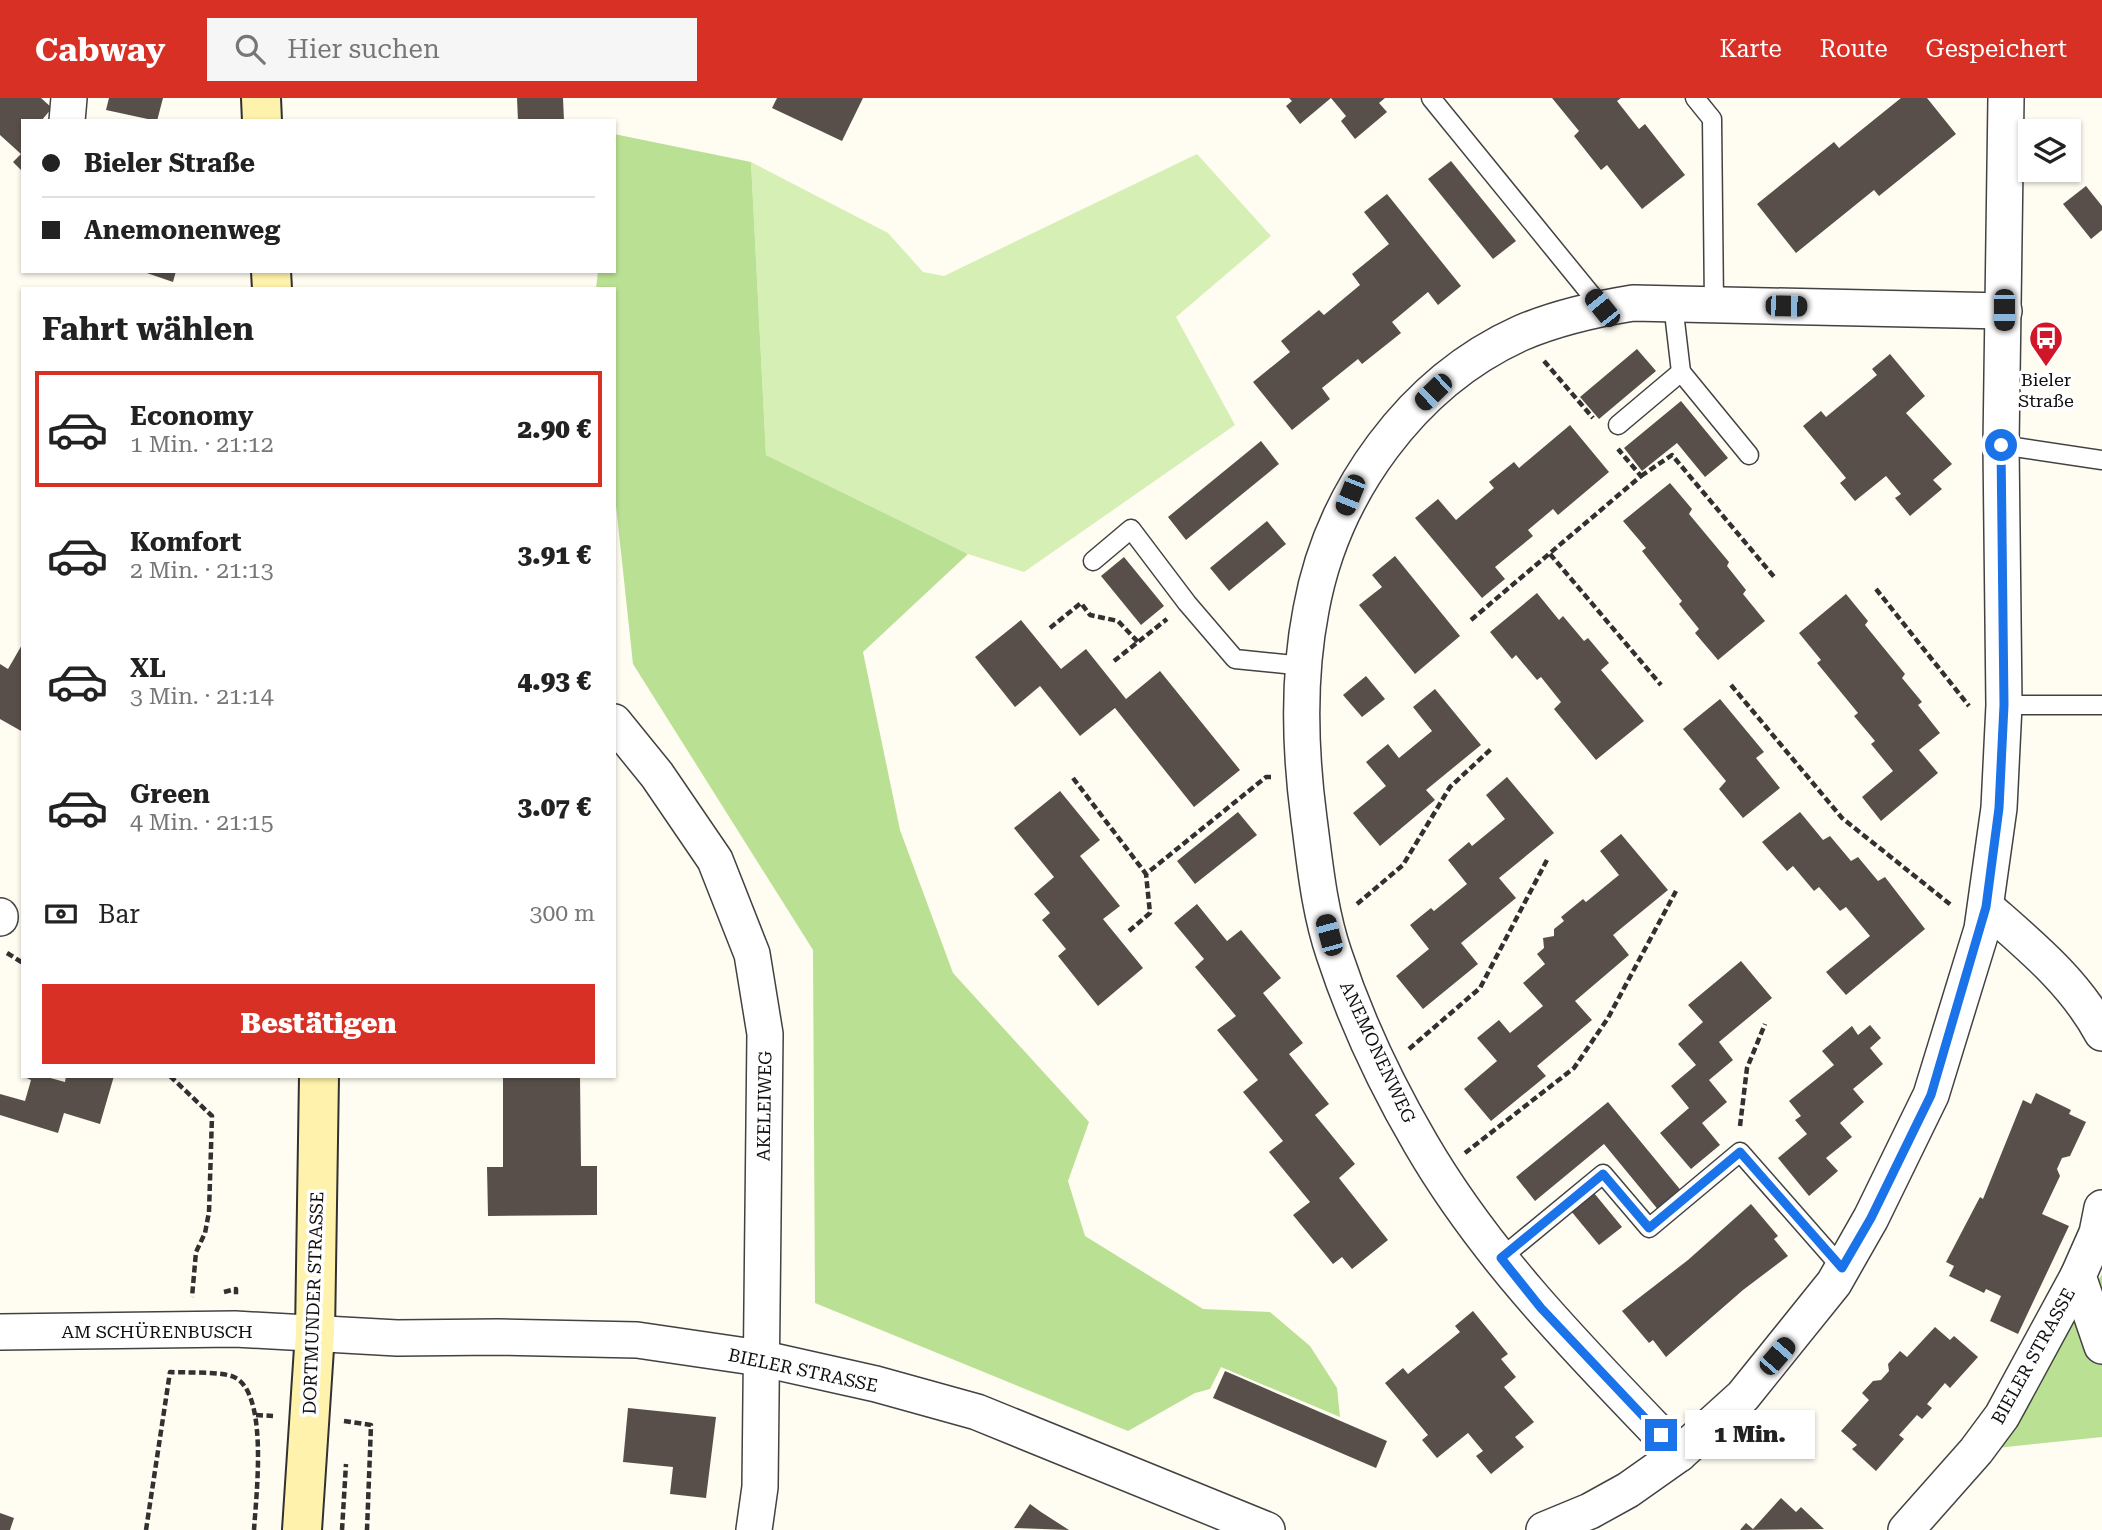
<!DOCTYPE html>
<html lang="de">
<meta charset="utf-8">
<style>
:root{--surface:#fff;--page:#f6f6f6;--text:#222;--muted:#767676;--line:#e0e0e0;--accent:#d93025}
body{margin:0;font-family:"Roboto Serif",serif;background:var(--page);color:var(--text);height:100vh;display:flex;flex-direction:column;font-size:26px;white-space:nowrap}
*{box-sizing:border-box;margin:0}
p{font-size:23px;color:var(--muted)}
.icon{flex:none;width:38px;height:38px;fill:none;stroke:currentColor;stroke-width:2;stroke-linecap:round;stroke-linejoin:round}
.map{position:relative;flex:1;overflow:hidden}
.details{position:absolute;left:21px;top:189px;width:595px;height:791px;display:flex;flex-direction:column;background:var(--surface);border-radius:0px;box-shadow:0 2px 5px #0004}
.details>*{flex:none}
.banner{position:absolute;left:21px;top:21px;width:595px;height:154px;border-radius:0px;box-shadow:0 2px 5px #0004;display:grid;align-content:center;height:154px;padding:0 21px;background:var(--surface)}
.fabs{position:absolute;left:2018px;top:21px;display:grid;gap:14px}
.fabs a{display:grid;place-items:center;width:63px;height:63px;border-radius:0px;background:var(--surface);box-shadow:0 2px 5px #0004;font-size:35px}
.end{position:absolute;width:32px;height:32px;margin:-16px;border:9px solid #1a73e8;background:#fff;box-shadow:0 0 0 4px #fff}
.from{border-radius:50%}
.bubble{position:absolute;height:49px;border-radius:0px;background:var(--surface);box-shadow:0 2px 5px #0004;font-size:23px;font-weight:800;line-height:49px;text-align:center}
.car{position:absolute;width:21px;height:42px;margin:-21px -10px;border-radius:9px;box-shadow:0 0 5px 2px #0007;background:linear-gradient(#222 24%,#8ab4d8 0 40%,#222 0 76%,#8ab4d8 0 86%,#222 0)}
.banner b{display:flex;align-items:center;gap:24px;height:66px;font-size:26px}
.banner b+b{border-top:2px solid var(--line)}
.banner i{width:18px;height:18px;background:var(--text)}
ul{padding:0;list-style:none}
li{display:flex;align-items:center;gap:21px;height:116px;margin:0 14px 10px;padding:0 7px;border:4px solid transparent;border-radius:0px}
li div{flex:1}
li b{display:block;font-size:26px}
li em{font-style:normal;font-weight:800}
li.active{border-color:var(--accent)}
li>.icon{width:63px;height:63px;stroke-width:1.5}
h2{padding:0 21px;font-size:32px;line-height:84px}
.pay{display:flex;align-items:center;gap:18px;height:77px;padding:0 21px;font-size:26px}
.pay p{margin-inline-start:auto}
.cta{display:flex;gap:14px;margin-top:auto;padding:14px 21px}
.cta a{flex:1;height:80px;border-radius:0px;background:var(--accent);color:#fff;font-size:28px;font-weight:800;line-height:80px;text-align:center}
header{display:flex;align-items:center;gap:42px;box-sizing:border-box;height:98px;padding:0 35px;background:var(--accent);color:#fff}
header strong{font-size:33px}
nav{display:flex;gap:38px;margin-inline-start:auto;font-size:24px}
.search{width:490px;height:63px;background:var(--page);display:flex;align-items:center;gap:18px;box-sizing:border-box;padding:0 24px;border-radius:0px;color:var(--muted);font-size:26px}
.map>svg:first-child{display:block}
.green{fill:#d6efb5}
.forest{fill:#bae193}
.building{fill:#594f4a}
.lines{fill:none;stroke-linecap:round;stroke-linejoin:round}
.service-casing{stroke:#424242;stroke-width:21}
.minor-casing{stroke:#424242;stroke-width:38}
.secondary-casing{stroke:#313131;stroke-width:42}
.path{stroke:#313131;stroke-width:4.5;stroke-dasharray:7 3.5;stroke-linecap:butt}
.service{stroke:#fff;stroke-width:18}
.minor{stroke:#fff;stroke-width:35}
.secondary{stroke:#fff2ac;stroke-width:38}
.route{stroke:#1a73e8;stroke-width:9}
.labels{text-anchor:middle;dominant-baseline:central;stroke-width:7;stroke-linejoin:round;paint-order:stroke}
.poi-label{font-size:18px;fill:#0f0f0f;stroke:#fff}
.street-label{font-size:18px;fill:#0f0f0f;stroke:#fff}
</style>
<header>
<strong>Cabway</strong>
<div class="search"><svg class="icon" aria-label="search" viewBox="0 0 24 24"><circle cx="10" cy="10" r="6"/><path d="M15 15l6 6"/></svg>Hier suchen</div>
<nav><a>Karte</a><a>Route</a><a>Gespeichert</a></nav>
</header>
<div class="map">
<svg width="2102" height="1432" viewBox="0 0 2102 1432">
<rect width="100%" height="100%" fill="#fffcf1"/>
<polygon class="green" points="1197,56 1271,138 1176,219 1235,327 1024,474 968,456 766,357 751,64 888,135 923,174 944,178"/>
<g class="forest">
<polygon points="614,36 751,64 766,357 968,456 863,554 900,732 953,875 1089,1024 1068,1083 1085,1138 1203,1211 1270,1214 1310,1248 1337,1290 1340,1319 1221,1269 1210,1291 1195,1295 1128,1333 815,1205 813,852 633,566 614,389 614,191 596,191 598,173 614,173"/>
<polygon points="2102,1176 2102,1339 1997,1350"/>
</g>
<g class="building">
<polygon points="0,0 41,0 52,10 41,23 23,23 23,74 13,64 21,56 0,37"/>
<polygon points="109,0 163,0 157,23 106,12"/>
<polygon points="517,0 563,0 564,23 518,23"/>
<polygon points="777,0 863,0 842,43 772,10"/>
<polygon points="1289,0 1385,0 1379,5 1387,14 1355,41 1341,23 1346,18 1331,0 1300,26 1286,8 1292,3"/>
<polygon points="1552,0 1621,0 1617,3 1639,31 1645,26 1685,77 1642,111 1607,67 1601,72 1574,38 1579,33"/>
<polygon points="1901,0 1927,0 1956,36 1879,98 1874,92 1796,155 1757,106 1834,44 1839,50"/>
<polygon points="1451,63 1516,143 1493,161 1428,81"/>
<polygon points="2086,88 2102,108 2102,132 2091,141 2063,106"/>
<polygon points="1387,96 1461,188 1438,207 1428,194 1392,224 1401,235 1362,266 1358,261 1322,290 1330,301 1292,332 1253,284 1290,254 1281,243 1319,212 1324,217 1360,187 1352,176 1389,146 1364,114"/>
<polygon points="141,173 176,173 173,184"/>
<polygon points="1637,251 1656,273 1599,321 1580,299"/>
<polygon points="1890,256 1925,298 1906,315 1952,366 1933,382 1942,391 1910,418 1895,400 1901,396 1886,378 1855,403 1840,385 1846,380 1803,328 1821,313 1826,319 1877,277 1872,271"/>
<polygon points="1681,303 1728,360 1705,379 1677,345 1642,373 1624,350"/>
<polygon points="1570,327 1609,374 1558,417 1553,411 1528,432 1533,438 1495,469 1505,481 1482,500 1415,420 1438,401 1456,422 1494,390 1489,384 1514,364 1519,370"/>
<polygon points="1261,343 1279,366 1186,442 1168,419"/>
<polygon points="1670,385 1692,411 1689,416 1729,464 1727,468 1746,492 1743,496 1765,523 1718,562 1695,535 1699,531 1679,506 1682,503 1642,453 1646,450 1623,423"/>
<polygon points="1267,423 1286,446 1229,493 1210,470"/>
<polygon points="1395,458 1460,538 1415,576 1359,507 1382,489 1372,477"/>
<polygon points="1124,459 1164,508 1141,527 1101,478"/>
<polygon points="1537,495 1559,522 1563,518 1584,543 1588,540 1609,565 1601,572 1644,623 1596,662 1554,611 1561,604 1541,579 1537,582 1516,557 1512,561 1490,534"/>
<polygon points="1846,496 1868,523 1865,527 1905,576 1902,580 1922,604 1918,607 1940,635 1919,652 1938,675 1881,723 1862,699 1893,673 1871,646 1875,643 1854,618 1858,615 1817,565 1821,562 1799,535"/>
<polygon points="1021,522 1061,571 1086,551 1126,601 1160,573 1240,672 1194,709 1115,610 1080,638 1040,588 1015,609 975,559"/>
<polygon points="23,545 23,634 0,621 0,566 8,571"/>
<polygon points="1366,578 1385,601 1362,619 1343,597"/>
<polygon points="1435,591 1481,647 1426,692 1435,702 1380,748 1353,715 1386,688 1366,664 1388,646 1399,660 1432,633 1413,609"/>
<polygon points="1720,601 1764,654 1756,660 1780,690 1743,720 1719,691 1726,683 1683,631"/>
<polygon points="1507,679 1554,735 1499,780 1516,800 1461,845 1478,866 1423,911 1396,878 1429,851 1410,827 1431,810 1434,813 1467,786 1448,762 1469,744 1472,748 1505,721 1486,697"/>
<polygon points="1060,693 1100,742 1080,758 1120,808 1103,821 1143,870 1098,908 1058,858 1066,851 1042,822 1050,815 1034,796 1054,779 1014,730"/>
<polygon points="1238,714 1257,737 1195,786 1177,763"/>
<polygon points="1800,714 1823,742 1830,738 1851,763 1858,759 1878,783 1885,779 1925,831 1846,897 1826,874 1870,838 1846,809 1840,813 1819,789 1814,793 1793,768 1787,773 1762,744"/>
<polygon points="1621,736 1668,792 1613,837 1629,857 1575,903 1592,922 1537,968 1546,978 1491,1023 1464,991 1497,963 1477,940 1499,922 1510,935 1543,908 1523,885 1545,866 1537,856 1544,850 1543,840 1554,838 1554,831 1564,823 1561,819 1583,801 1586,804 1619,777 1600,753"/>
<polygon points="1197,806 1227,843 1241,832 1281,880 1263,895 1303,945 1289,956 1329,1006 1315,1017 1355,1066 1339,1080 1388,1142 1352,1171 1342,1159 1333,1166 1293,1117 1310,1104 1269,1054 1283,1043 1243,994 1258,982 1217,932 1236,918 1195,869 1204,861 1174,825"/>
<polygon points="1741,863 1772,900 1719,944 1733,962 1709,982 1727,1004 1702,1025 1720,1047 1691,1071 1660,1035 1689,1010 1671,988 1696,967 1678,946 1703,924 1688,907"/>
<polygon points="1870,927 1881,940 1870,950 1883,966 1853,991 1864,1004 1840,1025 1852,1039 1826,1060 1838,1073 1809,1098 1778,1060 1807,1036 1795,1022 1801,1018 1789,1003 1834,967 1822,953 1852,928 1858,937"/>
<polygon points="22,978 43,978 65,984 66,978 114,978 100,1026 64,1015 58,1035 0,1017 0,996 25,1003 31,982"/>
<polygon points="503,978 580,978 581,1068 597,1068 597,1117 488,1118 487,1069 503,1069"/>
<polygon points="2036,995 2071,1012 2069,1016 2086,1024 2070,1058 2062,1060 2057,1071 2060,1078 2042,1116 2069,1128 2018,1236 1990,1223 2001,1198 1986,1191 1984,1195 1949,1178 1954,1168 1946,1164 1980,1099 1983,1101 2023,1002 2031,1006"/>
<polygon points="1608,1004 1683,1095 1660,1114 1604,1046 1535,1103 1516,1079"/>
<polygon points="1594,1095 1622,1129 1599,1147 1571,1113"/>
<polygon points="1751,1106 1778,1138 1774,1141 1788,1158 1743,1192 1666,1259 1653,1242 1649,1245 1622,1213 1688,1162"/>
<polygon points="1473,1213 1508,1256 1501,1261 1516,1279 1504,1289 1534,1324 1515,1339 1524,1349 1491,1376 1476,1358 1483,1353 1468,1335 1437,1360 1422,1342 1428,1337 1385,1285 1403,1270 1408,1276 1460,1234 1455,1228"/>
<polygon points="1935,1229 1950,1242 1954,1238 1978,1259 1950,1290 1945,1285 1927,1306 1932,1310 1922,1321 1917,1317 1899,1337 1904,1341 1876,1373 1852,1351 1857,1347 1841,1333 1869,1302 1862,1295 1873,1283 1881,1282 1889,1273 1888,1266 1900,1253 1907,1259"/>
<polygon points="1225,1273 1387,1343 1376,1370 1213,1300"/>
<polygon points="628,1310 716,1319 706,1400 670,1396 673,1369 623,1364"/>
<polygon points="1781,1400 1796,1414 1801,1409 1824,1431 1740,1432 1746,1425 1753,1431"/>
<polygon points="1030,1406 1041,1414 1069,1432 1014,1430"/>
<polygon points="0,1415 14,1420 10,1432 0,1432"/>
</g>
<g class="lines">
<g class="service-casing">
<g id="service">
<polyline points="1431,0 1602,210"/>
<polyline points="1695,0 1712,21 1714,207"/>
<polyline points="1681,274 1749,357"/>
<polyline points="1618,327 1681,274 1673,206"/>
<polyline points="2001,347 2102,362"/>
<polyline points="1093,463 1131,431 1187,505 1235,561 1304,568"/>
<polyline points="2004,607 2102,607"/>
<polyline points="1501,1160 1603,1076 1649,1130 1740,1054 1842,1170"/>
</g>
</g>
<g class="minor-casing">
<g id="minor">
<polyline points="67,23 69,0"/>
<polyline points="614,624 657,677 715,762 752,856 765,936 760,1389 754,1432"/>
<path d="M1986,809C2029,847 2074,883 2102,935"/>
<polyline points="0,818 0,820"/>
<polyline points="2102,1110 2097,1135 2078,1178 2102,1248"/>
<polyline points="0,1234 235,1231 397,1240 498,1239 637,1242 760,1260 876,1286 977,1314 1267,1432"/>
<path d="M1679,1356C1586,1259 1489,1163 1421,1046C1387,988 1355,920 1334,856C1319,812 1315,766 1309,721C1300,653 1298,579 1311,512C1332,395 1412,284 1521,235C1556,220 1596,211 1633,205L2004,213"/>
<polyline points="1544,1432 1590,1413 1628,1392 1679,1356 1743,1298 1834,1185 1871,1120 1931,997 1982,831 1999,710 2004,607 2001,347 2006,0"/>
<polyline points="1906,1432 1976,1353 2002,1318 2078,1178"/>
</g>
</g>
<g class="secondary-casing">
<g id="secondary">
<polyline points="261,0 262,23"/>
<polyline points="271,173 272,191"/>
<polyline points="302,1432 315,1235 319,978"/>
</g>
</g>
<g class="path">
<polyline points="1544,263 1593,320"/>
<polyline points="1641,378 1672,357 1775,480"/>
<polyline points="1550,456 1661,587"/>
<polyline points="1876,491 1969,608"/>
<polyline points="1471,522 1641,378 1618,351"/>
<polyline points="1050,530 1081,505 1090,517 1118,523 1138,544"/>
<polyline points="1114,563 1167,521"/>
<polyline points="1731,587 1842,720 1951,807"/>
<polyline points="1073,680 1146,776 1266,679 1271,679"/>
<polyline points="1357,806 1403,767 1450,689 1491,651"/>
<polyline points="1129,833 1150,815 1146,776"/>
<polyline points="7,855 23,865"/>
<polyline points="1409,951 1480,890 1548,760"/>
<polyline points="170,978 212,1018 209,1114 205,1135 196,1154 192,1199"/>
<polyline points="1740,1028 1747,970 1765,926"/>
<polyline points="1465,1055 1574,970 1608,920 1676,793"/>
<polyline points="224,1194 236,1191 236,1197"/>
<polyline points="256,1317 273,1318"/>
<polyline points="344,1323 371,1327 367,1432"/>
<path d="M146,1432L170,1274C186,1275 221,1273 234,1279C269,1295 256,1398 254,1432"/>
<polyline points="342,1432 346,1366"/>
</g>
<use href="#service" class="service"/>
<use href="#minor" class="minor"/>
<use href="#secondary" class="secondary"/>
</g>
<g class="lines">
<polyline class="route" points="1661,1337 1541,1210 1501,1160 1603,1076 1649,1130 1740,1054 1842,1170 1871,1120 1931,997 1986,809 1999,710 2004,607 2001,347"/>
</g>
<defs>
<g id="bus-pin" transform="scale(1.75)"><path d="M0 17L-7.5 6A9.5 9.5 0 1 1 7.5 6Z" fill="#d01628" stroke="#fff"/><path d="M-5-6H5V4H4V6H2V4H-2V6H-4V4H-5ZM-3.5-4V0h7V-4ZM-3.5 1.2v1.5H-2V1.2ZM2 1.2v1.5H3.5V1.2Z" fill="#fff"/></g>
</defs>
<g fill-rule="evenodd">
<use href="#bus-pin" x="2046" y="240"/>
</g>
<g class="labels">
<g class="poi-label">
<text x="2046" y="281">Bieler<tspan x="2046" dy="21">Straße</tspan></text>
</g>
<g class="street-label">
<text transform="translate(1378 954) rotate(65)">ANEMONENWEG</text>
<text transform="translate(764 1008) rotate(-89)">AKELEIWEG</text>
<text transform="translate(313 1205) rotate(-88)">DORTMUNDER STRASSE</text>
<text x="157" y="1233">AM SCHÜRENBUSCH</text>
<text transform="translate(2033 1258) rotate(-61)">BIELER STRASSE</text>
<text transform="translate(803 1272) rotate(12)">BIELER STRASSE</text>
</g>
</g>
</svg>
<div class="fabs">
<a><svg class="icon" aria-label="layers" viewBox="0 0 24 24"><path d="M12 4l9 5-9 5-9-5zM3 14l9 5 9-5"/></svg></a>
</div>
<i class="end from" style="left:2001px;top:347px"></i>
<i class="end" style="left:1661px;top:1337px"></i>
<div class="bubble" style="left:1685px;top:1312px;width:130px">1 Min.</div>
<i class="car" style="left:1786px;top:208px;rotate:91deg"></i>
<i class="car" style="left:1602px;top:210px;rotate:321deg"></i>
<i class="car" style="left:2004px;top:212px;rotate:180deg"></i>
<i class="car" style="left:1433px;top:294px;rotate:226deg"></i>
<i class="car" style="left:1350px;top:397px;rotate:202deg"></i>
<i class="car" style="left:1329px;top:837px;rotate:345deg"></i>
<i class="car" style="left:1777px;top:1258px;rotate:41deg"></i>
<div class="banner">
<b><i class="from"></i>Bieler Straße</b>
<b><i></i>Anemonenweg</b>
</div>
<section class="details">
<h2>Fahrt wählen</h2>
<ul>
<li class="active"><svg class="icon" aria-label="car" viewBox="0 0 24 24"><path d="M5 17H2v-5l4-1 3-4h7l3 4 3 1v5h-3M9 17h6M6 11h13"/><circle cx="7" cy="17" r="2"/><circle cx="17" cy="17" r="2"/></svg><div><b>Economy</b><p>1 Min. · 21:12</p></div><em>2.90 €</em></li>
<li><svg class="icon" aria-label="car" viewBox="0 0 24 24"><path d="M5 17H2v-5l4-1 3-4h7l3 4 3 1v5h-3M9 17h6M6 11h13"/><circle cx="7" cy="17" r="2"/><circle cx="17" cy="17" r="2"/></svg><div><b>Komfort</b><p>2 Min. · 21:13</p></div><em>3.91 €</em></li>
<li><svg class="icon" aria-label="car" viewBox="0 0 24 24"><path d="M5 17H2v-5l4-1 3-4h7l3 4 3 1v5h-3M9 17h6M6 11h13"/><circle cx="7" cy="17" r="2"/><circle cx="17" cy="17" r="2"/></svg><div><b>XL</b><p>3 Min. · 21:14</p></div><em>4.93 €</em></li>
<li><svg class="icon" aria-label="car" viewBox="0 0 24 24"><path d="M5 17H2v-5l4-1 3-4h7l3 4 3 1v5h-3M9 17h6M6 11h13"/><circle cx="7" cy="17" r="2"/><circle cx="17" cy="17" r="2"/></svg><div><b>Green</b><p>4 Min. · 21:15</p></div><em>3.07 €</em></li>
</ul>
<div class="pay"><svg class="icon" aria-label="cash" viewBox="0 0 24 24"><path d="M3 7h18v10H3z"/><circle cx="12" cy="12" r="2"/></svg>Bar<p>300 m</p></div>
<div class="cta"><a>Bestätigen</a></div>
</section>
</div>
